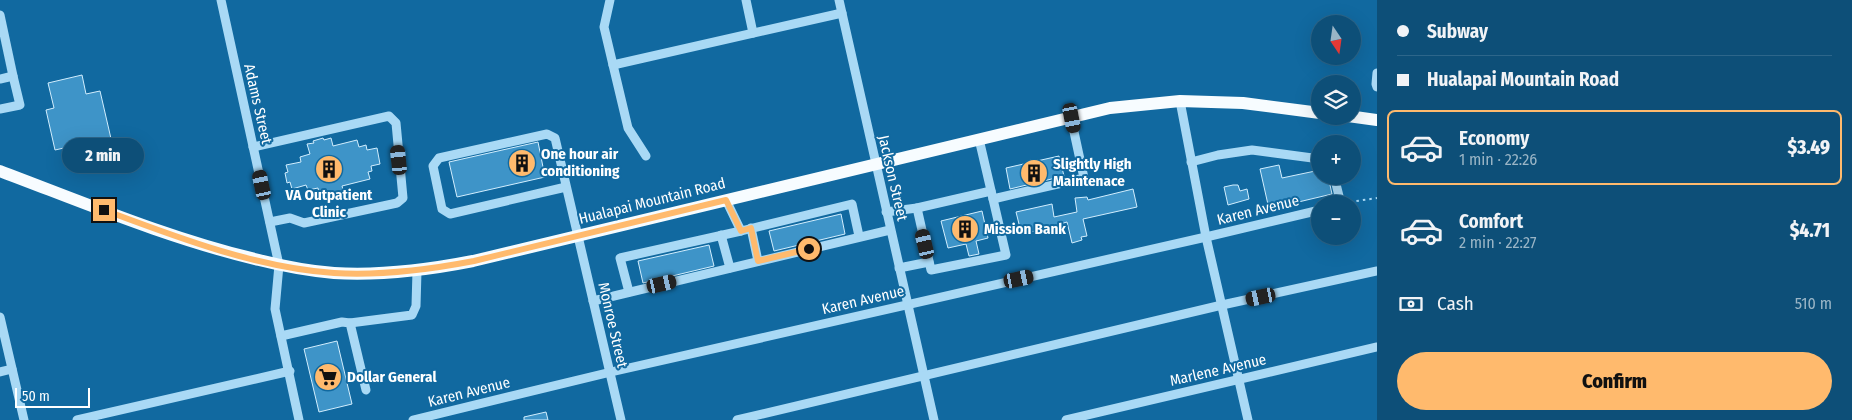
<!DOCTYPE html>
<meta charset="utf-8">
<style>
:root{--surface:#0d4f78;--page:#16567d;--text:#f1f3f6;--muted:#9ab5c6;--line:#2d668a;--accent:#ffba6d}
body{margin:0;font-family:"Fira Sans Condensed",sans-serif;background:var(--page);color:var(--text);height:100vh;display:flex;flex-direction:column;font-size:19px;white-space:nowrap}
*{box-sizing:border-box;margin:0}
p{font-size:16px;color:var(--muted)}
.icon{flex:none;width:28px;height:28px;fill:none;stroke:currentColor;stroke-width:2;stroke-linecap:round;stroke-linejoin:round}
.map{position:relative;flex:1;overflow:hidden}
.details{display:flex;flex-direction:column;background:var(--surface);width:475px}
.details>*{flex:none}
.hud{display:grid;align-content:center;height:110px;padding:0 20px;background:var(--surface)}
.needle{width:32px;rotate:167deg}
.tools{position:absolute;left:1311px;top:15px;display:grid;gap:10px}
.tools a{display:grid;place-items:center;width:50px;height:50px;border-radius:50%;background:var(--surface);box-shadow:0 5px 20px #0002,0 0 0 1px var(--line);font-size:25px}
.scale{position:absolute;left:15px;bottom:12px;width:75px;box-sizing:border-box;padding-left:5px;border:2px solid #fff;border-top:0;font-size:14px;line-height:18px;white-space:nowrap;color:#fff;-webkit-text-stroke:4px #1169a0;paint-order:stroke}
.end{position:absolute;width:22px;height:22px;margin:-11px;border:6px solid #ffba6d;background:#111;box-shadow:0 0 0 2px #111}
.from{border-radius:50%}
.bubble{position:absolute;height:35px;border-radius:18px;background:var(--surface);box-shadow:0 5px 20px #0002,0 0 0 1px var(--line);font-size:16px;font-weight:800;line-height:35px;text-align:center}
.car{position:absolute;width:15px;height:30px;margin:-15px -8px;border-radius:6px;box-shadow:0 0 4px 1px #0007;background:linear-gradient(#222 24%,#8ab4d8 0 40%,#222 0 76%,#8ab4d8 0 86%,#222 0)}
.hud b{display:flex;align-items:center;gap:18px;height:48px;font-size:19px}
.hud b+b{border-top:1px solid var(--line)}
.hud i{width:12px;height:12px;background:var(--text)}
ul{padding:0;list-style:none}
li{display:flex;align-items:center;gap:15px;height:75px;margin:0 10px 8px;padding:0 10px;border:2px solid transparent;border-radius:8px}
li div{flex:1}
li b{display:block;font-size:19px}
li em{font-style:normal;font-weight:800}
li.current{border-color:var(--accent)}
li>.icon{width:45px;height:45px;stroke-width:1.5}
.pay{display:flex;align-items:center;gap:12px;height:55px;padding:0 20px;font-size:19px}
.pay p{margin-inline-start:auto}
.action{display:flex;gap:10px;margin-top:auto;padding:10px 20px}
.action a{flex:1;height:58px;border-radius:30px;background:var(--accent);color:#111;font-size:20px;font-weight:800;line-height:58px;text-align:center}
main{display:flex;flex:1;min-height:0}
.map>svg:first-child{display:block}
.building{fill:#3e94c8;stroke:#d2eefe}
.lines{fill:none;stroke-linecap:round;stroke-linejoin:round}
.path{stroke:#a9d9f5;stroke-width:2;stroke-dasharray:2.5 4;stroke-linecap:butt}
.minor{stroke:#a9d9f5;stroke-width:9}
.major{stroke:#f7fcff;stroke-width:12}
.route{stroke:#ffba6d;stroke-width:6}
.labels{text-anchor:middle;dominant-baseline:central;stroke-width:4;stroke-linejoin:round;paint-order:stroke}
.street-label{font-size:15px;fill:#fff;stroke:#1169a0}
.poi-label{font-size:15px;font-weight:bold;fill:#fff;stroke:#1169a0;text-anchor:start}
</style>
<main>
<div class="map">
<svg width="1377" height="420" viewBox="0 0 1377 420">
<rect width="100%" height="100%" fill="#1169a0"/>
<g class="building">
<polygon points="82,75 86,94 100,91 115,156 86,163 82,144 55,150 46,110 54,108 48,83"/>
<polygon points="323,138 324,140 331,138 333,146 357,140 359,147 366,145 367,150 377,148 380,164 371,166 372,171 368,172 370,179 342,186 344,193 336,194 337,197 326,199 325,197 320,198 318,188 308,190 306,185 292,189 290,182 287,183 285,173 288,172 286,165 301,162 300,157 310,154 307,144 314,143 313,141"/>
<polygon points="538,142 545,177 457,197 449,162"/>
<polygon points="1059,156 1064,176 1010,189 1006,168"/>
<polygon points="1279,165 1282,178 1320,170 1320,176 1328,176 1332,194 1269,209 1260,169"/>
<polygon points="1233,185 1238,185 1240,191 1247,189 1249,199 1228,205 1224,187"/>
<polygon points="1133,189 1137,207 1083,219 1087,236 1081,237 1082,240 1072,243 1067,222 1024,234 1023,232 1021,232 1016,212 1052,204 1054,217 1077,212 1075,198 1087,197 1088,200"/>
<polygon points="982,211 988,238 976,241 979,254 969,256 966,244 948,248 941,221"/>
<polygon points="841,214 845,234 774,251 769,231"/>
<polygon points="709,245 714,266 643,283 638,261"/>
<polygon points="337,341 352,404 319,412 304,349"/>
<polygon points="546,412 548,420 524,420 524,417"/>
</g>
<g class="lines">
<polyline class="path" points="1350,202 1377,198"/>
<g class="minor">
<polyline points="221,0 279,265 275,309 299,420"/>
<polyline points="610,0 604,27 613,65 628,128 646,156"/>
<polyline points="746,0 753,33"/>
<polyline points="839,0 934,420"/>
<polyline points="0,15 13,76"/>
<polyline points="613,65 842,13"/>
<polyline points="1377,73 1376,84 1377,87"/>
<polyline points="0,79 13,76 20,105 0,109"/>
<polyline points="1180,101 1206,237 1248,420"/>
<polyline points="979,139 993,199 1084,178 1071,118"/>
<polyline points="253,147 389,116 396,123 403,198 397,203 304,223 290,218 270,222"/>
<polyline points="1191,162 1218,155 1252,150 1320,159"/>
<polyline points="1334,176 1341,204"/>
<polyline points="566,187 450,214 442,209 433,166 439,158 547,134 555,138 621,420"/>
<polyline points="991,191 917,208 931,270 1006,255 993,199"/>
<polyline points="726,200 741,231 852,204 859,236"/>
<polyline points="886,212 917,208"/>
<polyline points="751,228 758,261"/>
<polyline points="721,235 730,268"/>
<polyline points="899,268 929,262"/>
<polyline points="629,292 620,258 741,231"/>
<polyline points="593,301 890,230"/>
<polyline points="0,317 24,420"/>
<polyline points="350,323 412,315 416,306 417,271"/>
<polyline points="281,336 342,322 350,323 366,390"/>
<polyline points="0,372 12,369"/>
<polyline points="77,420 290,371"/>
<polyline points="413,420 611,372 1206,237 1320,210"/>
<polyline points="737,420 1222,305 1377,271"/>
<polyline points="1066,420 1377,347"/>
</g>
<g class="major">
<polyline points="1348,116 1377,120"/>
<path d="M0,171C85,203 170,239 259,260C283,266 309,271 334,273C381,276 427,270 473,261L1110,108L1180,101L1243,103L1320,113"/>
</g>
</g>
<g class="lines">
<path class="route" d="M104,210C176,237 257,268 334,273C381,276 427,270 474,261L726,200L741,231L751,228L758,261L809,249"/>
</g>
<defs>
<g id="building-disc" transform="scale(1.4375)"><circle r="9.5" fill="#ffba6d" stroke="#1169a0"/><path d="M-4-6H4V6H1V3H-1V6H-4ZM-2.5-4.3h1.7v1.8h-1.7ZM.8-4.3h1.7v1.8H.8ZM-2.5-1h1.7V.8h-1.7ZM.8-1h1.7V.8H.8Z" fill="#111"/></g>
<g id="supermarket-disc" transform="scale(1.4375)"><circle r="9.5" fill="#ffba6d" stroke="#1169a0"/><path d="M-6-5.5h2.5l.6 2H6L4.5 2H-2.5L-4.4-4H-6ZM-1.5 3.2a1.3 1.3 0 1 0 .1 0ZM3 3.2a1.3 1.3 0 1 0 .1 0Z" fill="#111"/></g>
</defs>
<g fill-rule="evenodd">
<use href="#building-disc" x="522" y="163"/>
<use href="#building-disc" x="329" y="169"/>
<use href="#building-disc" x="1034" y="173"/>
<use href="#building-disc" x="965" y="229"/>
<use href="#supermarket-disc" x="328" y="377"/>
</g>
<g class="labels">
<g class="street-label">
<text transform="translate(258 104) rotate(77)">Adams Street</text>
<text transform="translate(893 178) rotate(77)">Jackson Street</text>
<text transform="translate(652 201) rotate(-14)">Hualapai Mountain Road</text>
<text transform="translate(1258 210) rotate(-14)">Karen Avenue</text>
<text transform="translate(863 300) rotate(-13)">Karen Avenue</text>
<text transform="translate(613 325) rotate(77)">Monroe Street</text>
<text transform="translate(1218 370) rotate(-13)">Marlene Avenue</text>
<text transform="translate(469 392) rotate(-14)">Karen Avenue</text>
</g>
<g class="poi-label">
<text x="541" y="154">One hour air<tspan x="541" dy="17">conditioning</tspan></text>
<text x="1053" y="164">Slightly High<tspan x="1053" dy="17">Maintenace</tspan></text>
<text x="329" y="195" text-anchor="middle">VA Outpatient<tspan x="329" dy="17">Clinic</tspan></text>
<text x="984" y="229">Mission Bank</text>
<text x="347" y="377">Dollar General</text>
</g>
</g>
</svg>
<div class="tools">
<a><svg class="needle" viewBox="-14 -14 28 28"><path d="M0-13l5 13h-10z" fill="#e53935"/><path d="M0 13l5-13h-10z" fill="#9ab5c6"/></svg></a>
<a><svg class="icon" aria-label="layers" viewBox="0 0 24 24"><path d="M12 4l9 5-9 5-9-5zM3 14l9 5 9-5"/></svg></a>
<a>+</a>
<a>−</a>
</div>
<div class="scale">50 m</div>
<i class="end from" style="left:809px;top:249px"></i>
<i class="end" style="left:104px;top:210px"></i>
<div class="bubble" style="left:62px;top:138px;width:82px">2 min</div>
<i class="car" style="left:1072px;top:118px;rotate:169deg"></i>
<i class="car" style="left:399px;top:160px;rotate:354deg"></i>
<i class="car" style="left:262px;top:185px;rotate:348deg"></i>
<i class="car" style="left:925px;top:244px;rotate:347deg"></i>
<i class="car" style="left:1019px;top:279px;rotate:78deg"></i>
<i class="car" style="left:662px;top:284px;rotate:77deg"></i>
<i class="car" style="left:1261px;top:297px;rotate:258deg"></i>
</div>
<section class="details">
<div class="hud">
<b><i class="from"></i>Subway</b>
<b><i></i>Hualapai Mountain Road</b>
</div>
<ul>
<li class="current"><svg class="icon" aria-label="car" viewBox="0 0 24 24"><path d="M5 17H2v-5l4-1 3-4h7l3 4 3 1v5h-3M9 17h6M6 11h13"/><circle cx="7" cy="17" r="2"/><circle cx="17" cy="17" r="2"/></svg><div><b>Economy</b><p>1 min · 22:26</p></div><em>$3.49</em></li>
<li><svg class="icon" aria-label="car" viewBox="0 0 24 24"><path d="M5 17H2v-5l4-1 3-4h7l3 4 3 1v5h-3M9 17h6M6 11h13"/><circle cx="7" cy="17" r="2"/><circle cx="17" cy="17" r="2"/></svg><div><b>Comfort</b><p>2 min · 22:27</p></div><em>$4.71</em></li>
</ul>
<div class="pay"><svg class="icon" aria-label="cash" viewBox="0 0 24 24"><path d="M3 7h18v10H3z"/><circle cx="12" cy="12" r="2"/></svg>Cash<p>510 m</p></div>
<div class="action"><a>Confirm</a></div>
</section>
</main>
